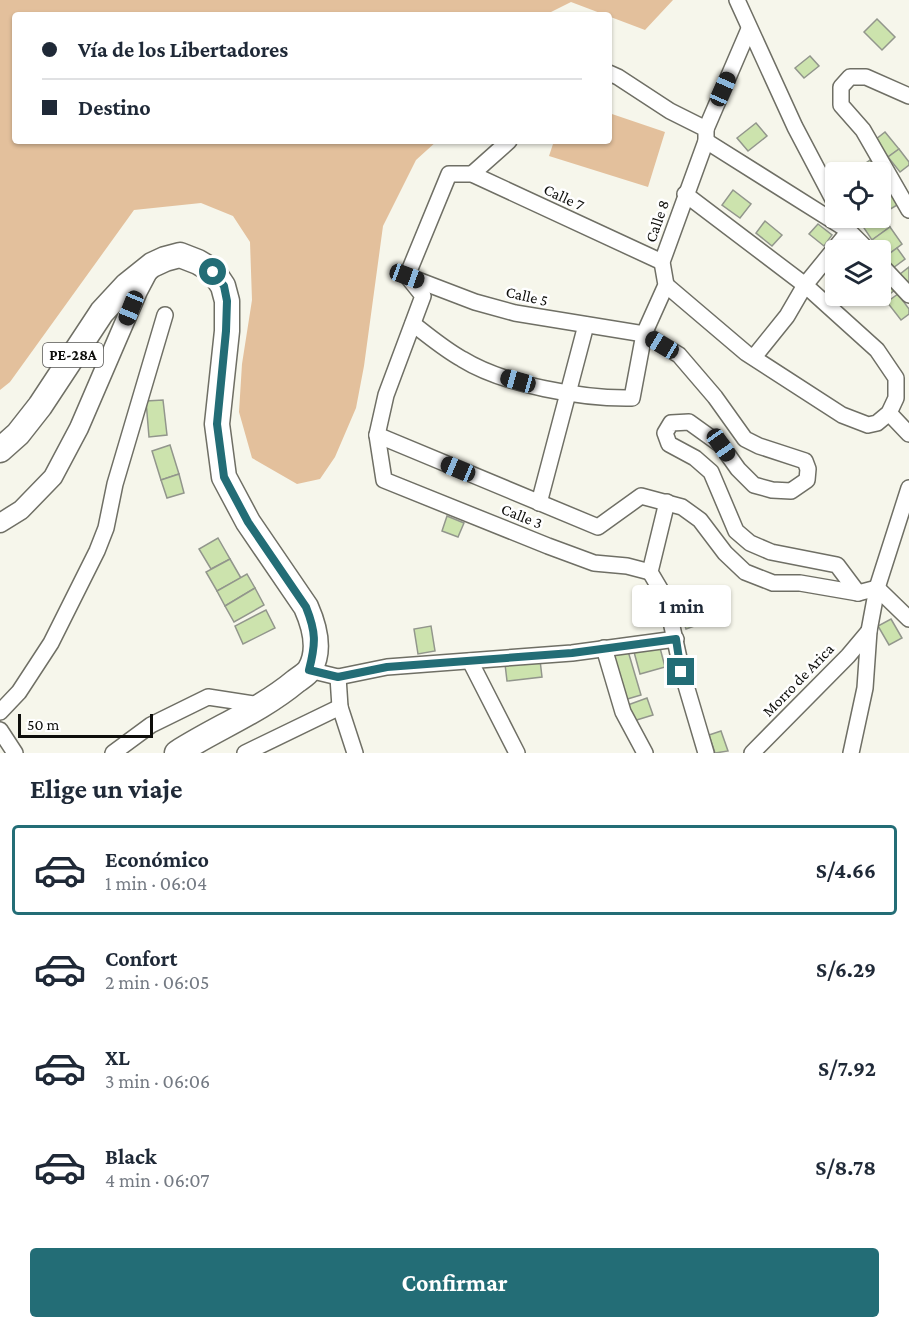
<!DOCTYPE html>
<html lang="es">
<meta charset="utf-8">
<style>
:root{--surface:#fff;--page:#f6f6f7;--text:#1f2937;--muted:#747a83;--line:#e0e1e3;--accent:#236d76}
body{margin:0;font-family:"Crimson Pro",serif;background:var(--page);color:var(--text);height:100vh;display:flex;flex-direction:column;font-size:22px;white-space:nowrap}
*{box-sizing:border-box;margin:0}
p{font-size:20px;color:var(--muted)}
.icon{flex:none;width:33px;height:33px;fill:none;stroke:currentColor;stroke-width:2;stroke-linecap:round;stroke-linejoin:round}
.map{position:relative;height:753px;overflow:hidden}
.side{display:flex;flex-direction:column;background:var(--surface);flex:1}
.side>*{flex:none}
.top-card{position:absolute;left:12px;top:12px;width:600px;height:132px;border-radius:6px;box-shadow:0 2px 4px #0004;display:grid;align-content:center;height:132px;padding:0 30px;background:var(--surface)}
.buttons{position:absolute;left:825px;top:162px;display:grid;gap:12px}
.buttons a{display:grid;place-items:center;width:66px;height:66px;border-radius:6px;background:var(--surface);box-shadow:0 2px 4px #0004;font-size:30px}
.scale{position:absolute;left:18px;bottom:15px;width:135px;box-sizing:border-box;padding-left:6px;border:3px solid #0e0e0b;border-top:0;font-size:16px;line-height:21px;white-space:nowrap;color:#0e0e0b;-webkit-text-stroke:4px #fff;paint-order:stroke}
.end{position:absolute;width:27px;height:27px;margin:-14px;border:8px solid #236d76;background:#fff;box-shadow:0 0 0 3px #fff}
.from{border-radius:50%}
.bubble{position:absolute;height:42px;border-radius:6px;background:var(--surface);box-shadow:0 2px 4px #0004;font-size:20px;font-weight:700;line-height:42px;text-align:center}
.car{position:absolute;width:18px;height:36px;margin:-18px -9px;border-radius:8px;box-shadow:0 0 4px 2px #0007;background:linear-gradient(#222 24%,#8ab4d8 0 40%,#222 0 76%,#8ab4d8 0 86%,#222 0)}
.top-card b{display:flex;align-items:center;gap:21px;height:57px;font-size:22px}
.top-card b+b{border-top:2px solid var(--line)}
.top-card i{width:15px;height:15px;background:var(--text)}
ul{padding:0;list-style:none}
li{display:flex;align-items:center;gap:18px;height:90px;margin:0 12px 9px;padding:0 18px;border:3px solid transparent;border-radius:6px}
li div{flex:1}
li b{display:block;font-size:22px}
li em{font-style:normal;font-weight:700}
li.selected{border-color:var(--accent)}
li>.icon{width:54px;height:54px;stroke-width:1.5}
h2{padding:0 30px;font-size:27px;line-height:72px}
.cta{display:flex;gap:12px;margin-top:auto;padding:12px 30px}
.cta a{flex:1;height:69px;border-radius:6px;background:var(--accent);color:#fff;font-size:24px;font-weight:700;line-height:69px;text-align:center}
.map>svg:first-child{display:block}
.green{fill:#e3c09c}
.building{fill:#cce3ad;stroke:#92968c;stroke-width:1.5}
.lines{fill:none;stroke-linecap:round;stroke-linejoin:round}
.minor-casing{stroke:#6f6f65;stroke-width:18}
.tertiary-casing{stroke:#6f6f65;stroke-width:21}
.trunk-casing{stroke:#6f6f65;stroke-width:27}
.minor{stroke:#fff;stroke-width:15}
.tertiary{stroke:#fff;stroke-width:18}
.trunk{stroke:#fff;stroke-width:24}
.route{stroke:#236d76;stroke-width:8}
.labels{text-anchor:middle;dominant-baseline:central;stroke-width:5;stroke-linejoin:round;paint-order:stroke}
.shield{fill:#fff;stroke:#565654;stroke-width:1.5}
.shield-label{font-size:15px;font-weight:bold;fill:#0e0e0b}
.street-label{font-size:16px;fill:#0e0e0b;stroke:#fff}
</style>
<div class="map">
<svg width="909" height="753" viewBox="0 0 909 753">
<rect width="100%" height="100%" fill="#f6f6eb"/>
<g class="green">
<polygon points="0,0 673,0 645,30 571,2 545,15 15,15 15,141 437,141 416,160 383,226 364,366 356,408 335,457 320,479 297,484 252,458 239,412 242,364 252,300 250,242 233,216 201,203 134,210 10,382 0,390"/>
<polygon points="609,113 665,132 648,187 549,156 554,141 609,141"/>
</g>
<g class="building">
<polygon points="877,19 895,37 882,50 864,32"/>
<polygon points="810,56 819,66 804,78 795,68"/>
<polygon points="756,123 767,136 748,151 737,138"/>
<polygon points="885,132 899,149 888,157 875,140"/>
<polygon points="899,149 909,162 909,165 900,172 888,157"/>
<polygon points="870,160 878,172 862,172 859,168"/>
<polygon points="888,187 899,204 887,211 880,202 880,191"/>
<polygon points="733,190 751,204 740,218 722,205"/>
<polygon points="880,214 890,227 872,240 862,225 871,218 880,218"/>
<polygon points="765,221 782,235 772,246 756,233"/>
<polygon points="818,224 832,235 824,246 809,234"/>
<polygon points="890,227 902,244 885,257 872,240"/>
<polygon points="897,248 905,259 893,268 885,257"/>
<polygon points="909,267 909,285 900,274"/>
<polygon points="886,275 896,289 886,297 880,290 880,279"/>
<polygon points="898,294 909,309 909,314 901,320 887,302"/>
<polygon points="163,400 167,435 149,437 146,401"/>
<polygon points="170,445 179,474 161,480 152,451"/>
<polygon points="179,474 184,493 167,498 161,480"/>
<polygon points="447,516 464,523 458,537 442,531"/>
<polygon points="218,538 230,559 211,569 199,549"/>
<polygon points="230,559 241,578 217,591 206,572"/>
<polygon points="247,574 255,588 225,606 217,591"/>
<polygon points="255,588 264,605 234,622 225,606"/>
<polygon points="695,608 700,624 686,629 681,613"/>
<polygon points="266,610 275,628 243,644 235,626"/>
<polygon points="891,619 902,638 889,645 878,626"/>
<polygon points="431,626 435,651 418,654 414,629"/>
<polygon points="659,644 665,667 640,674 634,652"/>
<polygon points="628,651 641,695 624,700 611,656"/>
<polygon points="540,660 542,677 507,681 505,664"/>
<polygon points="647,698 653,715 630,722 625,706"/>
<polygon points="721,731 728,751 715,753 709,735"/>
</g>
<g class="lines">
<g class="minor-casing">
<g id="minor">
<polyline points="737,0 795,127 836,205"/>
<polyline points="909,96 866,77 850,77 841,87 841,105 863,130 909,210"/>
<polyline points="706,129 749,29"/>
<polyline points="706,141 849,231 868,250"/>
<polyline points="472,174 509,141"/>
<polyline points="880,264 909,295"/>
<polyline points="407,276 475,302 515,313 644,334 679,355 715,397 745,439 759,446 805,461 808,469 807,480 791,491 772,490 754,485 738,469 721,445 689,422 671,423 665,433 669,444 695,458 711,472 736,531 750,543 771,552 837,565 858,593"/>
<polyline points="666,285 746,353 842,415 868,425 877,423 889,413 896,398 896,378 877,350 805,285 685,194"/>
<path d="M413,324C429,336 444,349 462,359C504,385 583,399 632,398L644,334L666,285L662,262L706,141V129L670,111L618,77L609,73"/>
<polyline points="754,357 787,316 805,285 849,231 844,222"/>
<polyline points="889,413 909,434"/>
<polyline points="377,435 598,527 641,496 682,507 700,520 725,553 745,572 773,583 800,583 858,593 877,588 909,619"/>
<polyline points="667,502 650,572 666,599 682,672 706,753"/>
<polyline points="539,503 586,325"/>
<polyline points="650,572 627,566 594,563 548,546 384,480 377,435 386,395 423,296 407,276 449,174 472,174 662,262"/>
<polyline points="604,648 623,712 645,753"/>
<polyline points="470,661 517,753"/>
<polyline points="309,670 338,677 387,667 572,653 676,639"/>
<polyline points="338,677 340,707 355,753"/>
<polyline points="0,712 19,692 51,643 97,551 106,528 115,484 165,315"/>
<polyline points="0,730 15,753"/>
<polyline points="113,753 151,725 208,697 261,705"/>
<polyline points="245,753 340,707"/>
<polyline points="752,753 848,656 869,631"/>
<polyline points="851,753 865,688 869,631 877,588 909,488"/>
</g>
</g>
<g class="tertiary-casing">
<polyline id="tertiary" points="0,523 21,510 53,477 79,428 138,291 148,272"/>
</g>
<g class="trunk-casing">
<path id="trunk" d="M0,450L18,434L40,406L102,312L127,285L152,265L165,259L180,255L198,262L213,271L223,286L227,301V331L217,424L224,477L248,522L306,607C314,625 321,650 310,669C307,674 300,678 296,681C260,711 216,728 177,753"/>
</g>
<use href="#minor" class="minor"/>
<use href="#tertiary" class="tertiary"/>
<use href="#trunk" class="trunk"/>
</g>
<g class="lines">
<path class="route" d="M213,272L224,286L227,301L226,331L217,424L224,477L248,522L306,607C316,632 316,643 309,670L338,677L387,667L572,653L676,639L681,672"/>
</g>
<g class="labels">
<rect class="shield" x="43" y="343" width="60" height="24" rx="4.5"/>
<g class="shield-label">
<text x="73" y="355">PE-28A</text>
</g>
<g class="street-label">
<text transform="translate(564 197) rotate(25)">Calle 7</text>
<text transform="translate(657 221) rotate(-71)">Calle 8</text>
<text transform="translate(527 296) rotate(13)">Calle 5</text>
<text transform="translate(522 516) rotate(22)">Calle 3</text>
<text transform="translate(798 680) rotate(-46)">Morro de Arica</text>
</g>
</g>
</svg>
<div class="buttons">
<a><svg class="icon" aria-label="locate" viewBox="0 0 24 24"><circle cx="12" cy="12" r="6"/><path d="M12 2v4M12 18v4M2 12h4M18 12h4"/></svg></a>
<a><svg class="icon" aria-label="layers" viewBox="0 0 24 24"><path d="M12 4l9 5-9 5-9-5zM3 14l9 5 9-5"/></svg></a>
</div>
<div class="scale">50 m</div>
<i class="end from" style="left:213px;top:272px"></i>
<i class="end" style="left:681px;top:672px"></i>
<div class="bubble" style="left:632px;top:585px;width:99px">1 min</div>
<i class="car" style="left:723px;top:89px;rotate:24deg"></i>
<i class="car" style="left:407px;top:276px;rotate:110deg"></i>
<i class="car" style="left:131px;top:308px;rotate:202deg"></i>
<i class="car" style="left:662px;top:345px;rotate:301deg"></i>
<i class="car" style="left:518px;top:381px;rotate:286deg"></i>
<i class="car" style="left:721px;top:445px;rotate:145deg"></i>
<i class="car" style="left:458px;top:469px;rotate:293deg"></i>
<div class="top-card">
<b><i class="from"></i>Vía de los Libertadores</b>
<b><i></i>Destino</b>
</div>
</div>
<section class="side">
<h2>Elige un viaje</h2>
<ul>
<li class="selected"><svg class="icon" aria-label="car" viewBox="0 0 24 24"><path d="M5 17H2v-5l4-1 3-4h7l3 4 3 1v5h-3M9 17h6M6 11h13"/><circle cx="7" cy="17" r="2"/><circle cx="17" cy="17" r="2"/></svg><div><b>Económico</b><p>1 min · 06:04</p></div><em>S/4.66</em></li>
<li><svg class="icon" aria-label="car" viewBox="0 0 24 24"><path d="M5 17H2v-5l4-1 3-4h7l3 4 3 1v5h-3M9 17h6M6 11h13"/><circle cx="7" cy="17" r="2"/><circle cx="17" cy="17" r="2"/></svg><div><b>Confort</b><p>2 min · 06:05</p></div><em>S/6.29</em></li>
<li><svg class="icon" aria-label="car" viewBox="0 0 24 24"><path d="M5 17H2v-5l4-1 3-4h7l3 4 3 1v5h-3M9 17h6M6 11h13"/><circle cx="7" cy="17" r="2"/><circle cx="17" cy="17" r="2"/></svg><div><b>XL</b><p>3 min · 06:06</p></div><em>S/7.92</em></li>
<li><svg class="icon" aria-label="car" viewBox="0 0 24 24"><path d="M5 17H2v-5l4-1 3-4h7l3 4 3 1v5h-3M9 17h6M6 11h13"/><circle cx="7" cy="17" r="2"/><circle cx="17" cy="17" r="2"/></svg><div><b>Black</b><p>4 min · 06:07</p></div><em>S/8.78</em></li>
</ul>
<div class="cta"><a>Confirmar</a></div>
</section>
